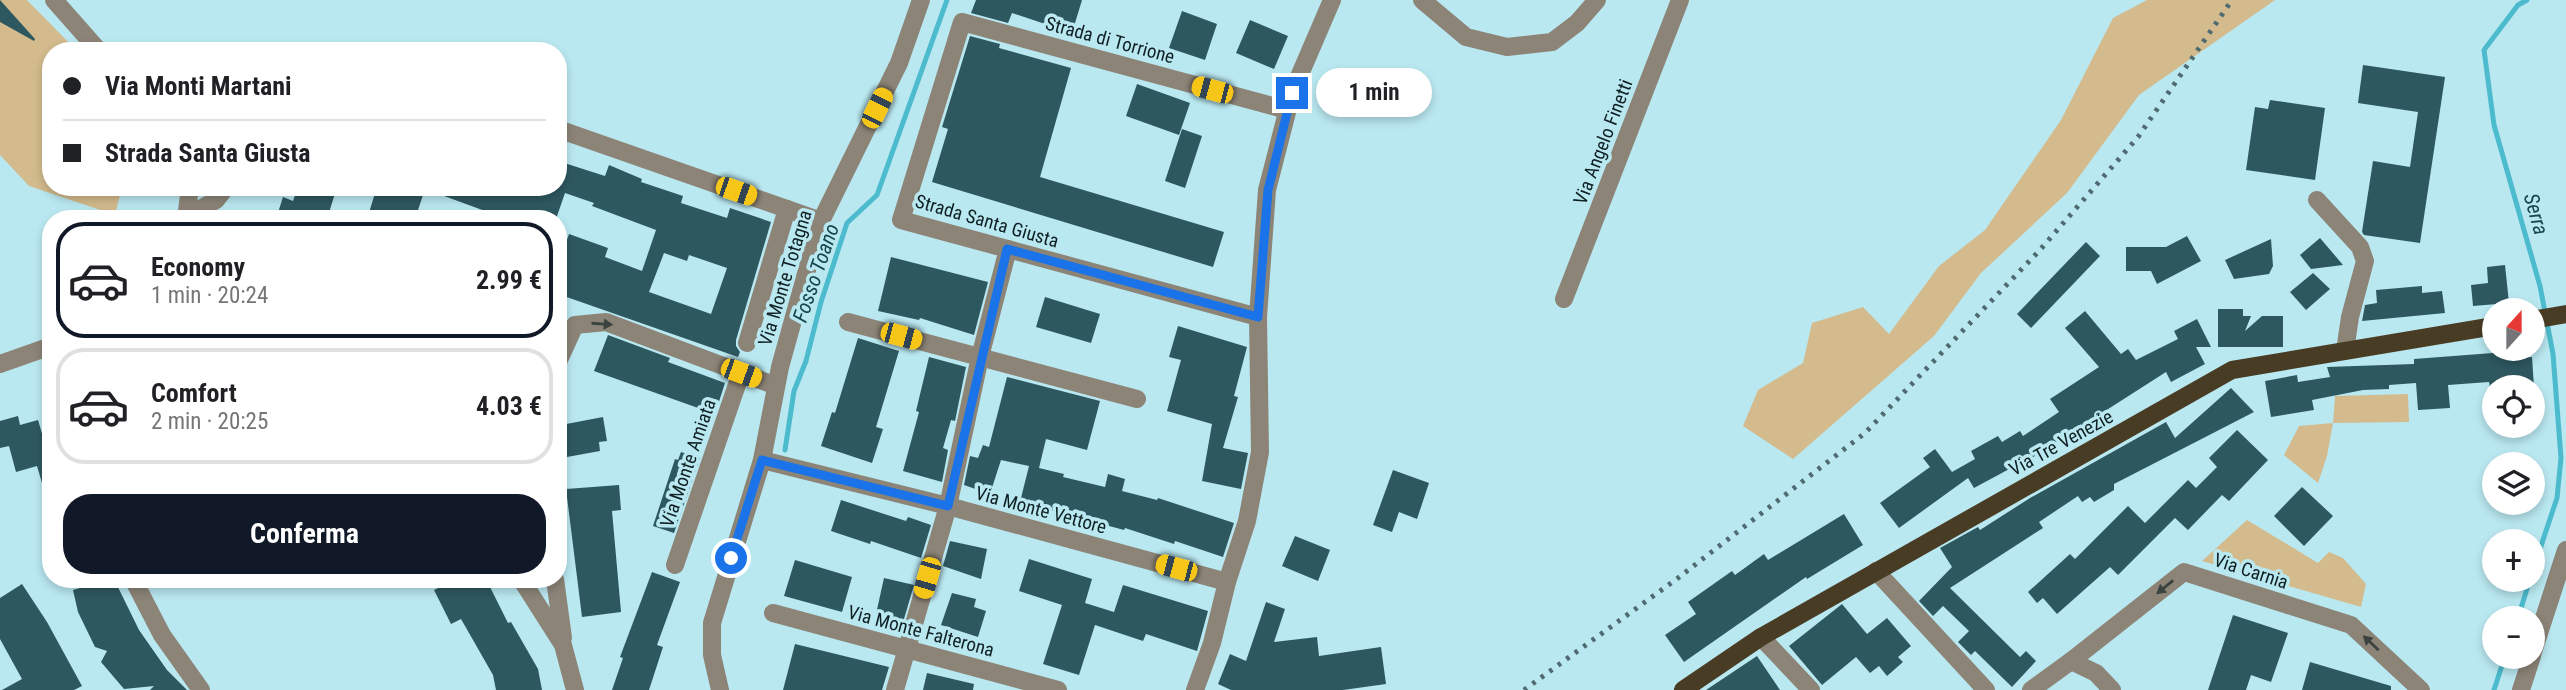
<!DOCTYPE html>
<html lang="it">
<meta charset="utf-8">
<style>
:root{--surface:#fff;--page:#f2f2f2;--text:#202124;--muted:#757577;--line:#e0e0e0;--accent:#111827}
body{margin:0;font-family:"Roboto Condensed",sans-serif;background:var(--page);color:var(--text);height:100vh;display:flex;flex-direction:column;font-size:26px;white-space:nowrap}
*{box-sizing:border-box;margin:0}
p{font-size:23px;color:var(--muted)}
.icon{flex:none;width:38px;height:38px;fill:none;stroke:currentColor;stroke-width:2;stroke-linecap:round;stroke-linejoin:round}
.map{position:relative;flex:1;overflow:hidden}
.panel{position:absolute;left:42px;top:210px;width:525px;height:378px;display:flex;flex-direction:column;background:var(--surface);border-radius:28px;box-shadow:0 4px 10px #0003}
.panel>*{flex:none}
.top-card{position:absolute;left:42px;top:42px;width:525px;height:154px;border-radius:28px;box-shadow:0 4px 10px #0003;display:grid;align-content:center;height:154px;padding:0 21px;background:var(--surface)}
.needle{width:46px;rotate:21deg}
.fabs{position:absolute;left:2482px;top:298px;display:grid;gap:14px}
.fabs a{display:grid;place-items:center;width:63px;height:63px;border-radius:50%;background:var(--surface);box-shadow:0 4px 10px #0003;font-size:35px}
.end{position:absolute;width:32px;height:32px;margin:-16px;border:9px solid #1a73e8;background:#fff;box-shadow:0 0 0 4px #fff}
.from{border-radius:50%}
.bubble{position:absolute;height:49px;border-radius:24px;background:var(--surface);box-shadow:0 4px 10px #0003;font-size:23px;font-weight:700;line-height:49px;text-align:center}
.car{position:absolute;width:21px;height:42px;margin:-21px -10px;border-radius:9px;box-shadow:0 0 5px 2px #0007;background:linear-gradient(#f5c518 24%,#345 0 40%,#f5c518 0 76%,#345 0 86%,#f5c518 0)}
.top-card b{display:flex;align-items:center;gap:24px;height:66px;font-size:26px}
.top-card b+b{border-top:2px solid var(--line)}
.top-card i{width:18px;height:18px;background:var(--text)}
ul{padding:12px 0 0;list-style:none}
li{display:flex;align-items:center;gap:21px;height:116px;margin:0 14px 10px;padding:0 7px;border:4px solid var(--line);border-radius:28px}
li div{flex:1}
li b{display:block;font-size:26px}
li em{font-style:normal;font-weight:700}
li.current{border-color:var(--accent)}
li>.icon{width:63px;height:63px;stroke-width:1.5}
.primary-button{display:flex;gap:14px;margin-top:auto;padding:14px 21px}
.primary-button a{flex:1;height:80px;border-radius:28px;background:var(--accent);color:#fff;font-size:28px;font-weight:700;line-height:80px;text-align:center}
.map>svg:first-child{display:block}
.green{fill:#d3bb8d}
.lines{fill:none;stroke-linecap:round;stroke-linejoin:round}
.stream{stroke:#4cbbcd;stroke-width:5}
.building{fill:#2e5860;fill-rule:evenodd}
.minor{stroke:#8c8477;stroke-width:18}
.major{stroke:#493c24;stroke-width:18}
.rail{stroke:#4f6b71;stroke-width:5;stroke-dasharray:3.5 7;stroke-linecap:butt}
.oneway{fill:#3b4340}
.route{stroke:#1a73e8;stroke-width:9}
.labels{text-anchor:middle;dominant-baseline:central;stroke-width:7;stroke-linejoin:round;paint-order:stroke}
.street-label{font-size:19px;fill:#0f2023;stroke:#bae8f1}
.water-label{font-size:21px;font-style:italic;fill:#15464e;stroke:#bae8f1}
</style>
<div class="map">
<svg width="2566" height="690" viewBox="0 0 2566 690">
<rect width="100%" height="100%" fill="#bae8f1"/>
<g class="green">
<polygon points="0,0 27,0 77,51 51,51 51,187 122,187 115,215 29,186 0,155"/>
<polygon points="2147,0 2275,0 2139,95 2067,193 1981,273 1934,336 1793,459 1743,426 1758,390 1803,363 1812,323 1863,307 1889,334 1939,266 1985,230 2061,120 2113,18"/>
<polygon points="2408,394 2409,422 2333,423 2327,456 2318,483 2284,455 2299,426 2333,423 2335,396"/>
<polygon points="2247,520 2318,563 2329,552 2343,558 2366,584 2361,607 2202,561"/>
</g>
<g class="lines">
<g class="stream">
<polyline points="2527,0 2518,5 2484,50 2494,125 2540,286 2553,354 2561,458 2557,498 2532,573"/>
<polyline points="785,450 794,391 806,361 821,302 847,223 877,195 947,0"/>
<polyline points="2518,618 2530,579"/>
<polyline points="2494,690 2505,656"/>
</g>
</g>
<g class="building">
<polygon points="0,0 35,39 34,41 0,22"/>
<polygon points="976,0 1082,0 1072,33 1012,13 1008,23 971,13"/>
<polygon points="1182,11 1217,24 1205,60 1169,48"/>
<polygon points="1250,20 1288,36 1274,69 1236,53"/>
<polygon points="970,36 1000,44 999,48 1071,68 1040,177 1224,232 1213,267 932,182 948,129 942,127"/>
<polygon points="2363,65 2445,77 2420,243 2364,235 2362,232 2373,161 2410,167 2418,112 2358,103"/>
<polygon points="1137,84 1190,103 1179,135 1126,116"/>
<polygon points="2270,100 2325,108 2315,180 2246,170 2255,107 2268,109"/>
<polygon points="1182,129 1202,136 1185,188 1165,181"/>
<path d="M558,161L605,176L609,165L642,179L641,182L683,196L681,203L727,218L730,208L771,222L736,340V346L740,352L738,357L558,294V265L569,234L608,248L605,257L642,271L656,230L592,206L594,203L565,193L556,219H495L496,215L425,189L415,219H367L377,187H558ZM664,253L687,261L689,255L727,268L711,314L649,292Z"/>
<polygon points="298,187 337,187 327,219 276,219 283,197 293,201"/>
<polygon points="2187,236 2201,261 2157,284 2151,271 2126,271 2126,247 2166,247"/>
<polygon points="2320,238 2343,265 2311,269 2300,255"/>
<polygon points="2271,239 2273,266 2269,274 2234,279 2225,260"/>
<polygon points="2086,242 2100,256 2031,328 2017,314"/>
<polygon points="891,257 988,282 974,335 920,318 919,320 878,311"/>
<polygon points="2505,265 2509,303 2473,306 2471,285 2488,283 2487,267"/>
<polygon points="2313,273 2330,289 2306,310 2290,292"/>
<polygon points="2422,286 2422,293 2442,291 2445,313 2362,321 2365,305 2377,303 2376,290"/>
<polygon points="1045,297 1100,314 1091,343 1036,327"/>
<polygon points="2218,309 2243,309 2243,316 2251,316 2245,331 2262,316 2283,316 2283,347 2218,347"/>
<polygon points="2085,311 2121,354 2128,349 2136,360 2178,339 2174,331 2197,319 2211,347 2196,347 2205,364 2171,382 2166,372 2027,461 2026,460 1974,488 1968,478 1899,528 1880,503 1930,467 1923,458 1935,449 1952,472 1975,459 1971,451 1998,436 2002,442 2020,431 2023,436 2059,412 2050,399 2099,367 2065,328"/>
<polygon points="1178,326 1247,347 1234,396 1238,397 1223,448 1248,453 1241,489 1202,481 1212,424 1167,411 1181,360 1169,357"/>
<polygon points="608,335 670,358 668,362 725,383 715,414 594,371"/>
<polygon points="858,338 899,351 876,427 883,429 872,463 821,446 832,412 835,413"/>
<polygon points="2519,351 2520,358 2532,357 2534,387 2490,387 2489,382 2448,385 2450,408 2418,410 2416,383 2389,385 2389,389 2363,390 2312,400 2314,410 2271,417 2265,381 2297,375 2298,382 2330,377 2327,367 2414,364 2414,359"/>
<polygon points="929,357 966,367 955,421 951,420 943,448 948,450 942,482 903,471 919,412 916,411"/>
<polygon points="1007,377 1100,401 1087,450 1046,439 1039,468 1064,474 1063,477 1105,487 1108,474 1125,479 1122,491 1157,500 1158,498 1234,523 1223,557 1175,541 1174,544 1125,528 1124,530 1020,502 1029,466 1001,460 990,494 964,485 970,456 978,458 983,445 989,447"/>
<polygon points="2231,388 2254,412 2114,484 2114,490 2094,502 2090,497 2082,502 2078,496 2039,522 2043,528 1950,588 2020,657 2026,651 2036,661 2012,687 1975,651 1971,655 1958,642 1969,631 1943,606 1933,616 1919,601 1952,567 1940,548 1978,527 1980,530 2030,498 2166,422 2175,438"/>
<polygon points="18,416 20,425 38,420 46,447 51,446 51,499 47,500 37,466 16,472 9,446 0,448 0,421"/>
<polygon points="603,417 607,441 599,442 600,451 567,457 561,425"/>
<polygon points="2237,430 2268,460 2229,501 2222,495 2188,530 2175,518 2118,575 2110,567 2057,614 2043,598 2037,603 2028,592 2070,554 2075,559 2128,506 2145,523 2188,480 2196,488 2217,467 2209,458"/>
<polygon points="681,452 700,458 674,533 653,526 675,459 678,460"/>
<polygon points="1393,470 1429,483 1417,519 1399,512 1392,532 1373,525"/>
<polygon points="619,485 621,510 612,511 621,612 582,617 566,489"/>
<polygon points="2302,487 2333,516 2304,546 2274,516"/>
<polygon points="841,500 906,521 908,517 931,525 921,558 871,541 870,544 831,531"/>
<polygon points="1844,514 1863,545 1807,579 1806,577 1684,662 1665,635 1696,614 1688,602 1732,571 1735,575 1764,554 1768,560"/>
<polygon points="1295,536 1330,550 1318,581 1282,566"/>
<polygon points="950,541 987,549 981,579 943,566"/>
<polygon points="1029,559 1092,579 1085,603 1114,612 1123,585 1208,611 1197,651 1146,634 1143,641 1095,625 1079,675 1043,664 1062,605 1019,591"/>
<polygon points="795,560 852,577 842,612 784,596"/>
<polygon points="652,572 680,582 657,645 663,647 649,690 612,690 623,658 620,657"/>
<polygon points="884,578 914,585 901,629 874,623"/>
<polygon points="77,579 114,579 139,630 167,670 187,690 150,690 154,686 124,689 101,662 107,651 95,647 78,612 73,590 80,588"/>
<polygon points="456,579 486,579 508,623 511,622 538,669 542,690 496,690 493,675 461,619 451,624 434,590"/>
<polygon points="22,584 47,622 82,686 74,690 2,690 22,679 0,639 0,598"/>
<polygon points="952,593 976,599 974,607 986,611 978,637 941,625"/>
<polygon points="1266,602 1285,609 1274,642 1317,637 1319,656 1381,647 1386,684 1343,690 1231,690 1218,684 1230,654 1246,661"/>
<polygon points="1842,604 1867,634 1887,618 1911,646 1898,657 1903,662 1887,676 1879,666 1870,673 1856,657 1822,685 1789,646"/>
<polygon points="2233,615 2288,633 2271,682 2251,675 2246,690 2208,690"/>
<polygon points="795,644 889,667 882,690 783,690"/>
<polygon points="1757,656 1780,690 1706,690"/>
<polygon points="2310,662 2391,686 2391,690 2302,690"/>
<polygon points="927,673 974,684 973,690 923,690"/>
</g>
<g class="lines">
<g class="minor">
<polyline points="54,0 99,51"/>
<polyline points="1422,0 1466,37 1507,47 1552,42 1577,23 1597,0"/>
<polyline points="558,129 787,209 747,343"/>
<polyline points="2317,200 2360,247 2365,261 2350,317 2345,351"/>
<polyline points="787,209 821,221"/>
<polyline points="185,218 216,200 226,187"/>
<polyline points="186,219 190,187"/>
<polyline points="1564,299 1680,0"/>
<polyline points="1258,317 901,220 962,22 1287,110"/>
<polyline points="848,322 1137,399"/>
<polyline points="558,362 575,325 606,322 776,386"/>
<polyline points="0,364 51,346"/>
<polyline points="762,460 948,506 1227,582"/>
<polyline points="675,565 741,373"/>
<polyline points="1876,571 1986,690"/>
<polyline points="133,579 162,635 201,690"/>
<polyline points="521,579 563,645 575,690"/>
<polyline points="555,579 563,638"/>
<polyline points="773,613 1058,690"/>
<polyline points="1761,637 1811,690"/>
<polyline points="2532,655 2566,550"/>
<polyline points="2071,661 2096,673 2112,690"/>
<polyline points="720,690 712,655 712,623 762,460 780,367 807,270 821,221 899,63 921,0"/>
<polyline points="895,690 948,506 980,357 1008,249"/>
<polyline points="1195,690 1212,643 1227,582 1247,521 1260,452 1258,317 1267,190 1292,93 1332,0"/>
<polyline points="2031,690 2071,661 2184,572 2351,625 2421,690"/>
<polyline points="2521,690 2532,656"/>
</g>
<g class="major">
<polyline points="2532,320 2566,314"/>
<polyline points="1683,690 1761,637 2232,370 2494,326"/>
</g>
<polyline class="rail" points="1524,690 1678,578 1865,433 2039,251 2138,137 2232,0"/>
</g>
<defs><path id="oneway-solid" d="M-6-.8H1V-3.2L6.5 0L1 3.2V.8H-6Z" transform="scale(1.75)"/></defs>
<g class="oneway">
<use href="#oneway-solid" transform="translate(602 324) rotate(4)"/>
<use href="#oneway-solid" transform="translate(2165 587) rotate(141)"/>
<use href="#oneway-solid" transform="translate(2371 643) rotate(-137)"/>
</g>
<g class="lines">
<polyline class="route" points="731,558 762,460 948,506 1007,249 1258,317 1268,190 1292,93"/>
</g>
<g class="labels">
<g class="street-label">
<text transform="translate(1110 40) rotate(15)">Strada di Torrione</text>
<text transform="translate(1603 142) rotate(-69)">Via Angelo Finetti</text>
<text transform="translate(987 221) rotate(16)">Strada Santa Giusta</text>
<text transform="translate(785 278) rotate(-73)">Via Monte Totagna</text>
<text transform="translate(2061 443) rotate(-29)">Via Tre Venezie</text>
<text transform="translate(688 463) rotate(-71)">Via Monte Amiata</text>
<text transform="translate(1041 510) rotate(15)">Via Monte Vettore</text>
<text transform="translate(2251 571) rotate(18)">Via Carnia</text>
<text transform="translate(921 631) rotate(15)">Via Monte Falterona</text>
</g>
<g class="water-label">
<text transform="translate(2536 214) rotate(74)">Serra</text>
<text transform="translate(816 273) rotate(-71)">Fosso Toano</text>
</g>
</g>
</svg>
<div class="fabs">
<a><svg class="needle" viewBox="-14 -14 28 28"><path d="M0-13l5 13h-10z" fill="#e53935"/><path d="M0 13l5-13h-10z" fill="#757577"/></svg></a>
<a><svg class="icon" aria-label="locate" viewBox="0 0 24 24"><circle cx="12" cy="12" r="6"/><path d="M12 2v4M12 18v4M2 12h4M18 12h4"/></svg></a>
<a><svg class="icon" aria-label="layers" viewBox="0 0 24 24"><path d="M12 4l9 5-9 5-9-5zM3 14l9 5 9-5"/></svg></a>
<a>+</a>
<a>−</a>
</div>
<i class="end from" style="left:731px;top:558px"></i>
<i class="end" style="left:1292px;top:93px"></i>
<div class="bubble" style="left:1316px;top:68px;width:116px">1 min</div>
<i class="car" style="left:1212px;top:90px;rotate:285deg"></i>
<i class="car" style="left:877px;top:108px;rotate:26deg"></i>
<i class="car" style="left:736px;top:191px;rotate:109deg"></i>
<i class="car" style="left:901px;top:336px;rotate:105deg"></i>
<i class="car" style="left:741px;top:373px;rotate:110deg"></i>
<i class="car" style="left:1176px;top:568px;rotate:285deg"></i>
<i class="car" style="left:927px;top:578px;rotate:196deg"></i>
<div class="top-card">
<b><i class="from"></i>Via Monti Martani</b>
<b><i></i>Strada Santa Giusta</b>
</div>
<section class="panel">
<ul>
<li class="current"><svg class="icon" aria-label="car" viewBox="0 0 24 24"><path d="M5 17H2v-5l4-1 3-4h7l3 4 3 1v5h-3M9 17h6M6 11h13"/><circle cx="7" cy="17" r="2"/><circle cx="17" cy="17" r="2"/></svg><div><b>Economy</b><p>1 min · 20:24</p></div><em>2.99 €</em></li>
<li><svg class="icon" aria-label="car" viewBox="0 0 24 24"><path d="M5 17H2v-5l4-1 3-4h7l3 4 3 1v5h-3M9 17h6M6 11h13"/><circle cx="7" cy="17" r="2"/><circle cx="17" cy="17" r="2"/></svg><div><b>Comfort</b><p>2 min · 20:25</p></div><em>4.03 €</em></li>
</ul>
<div class="primary-button"><a>Conferma</a></div>
</section>
</div>
